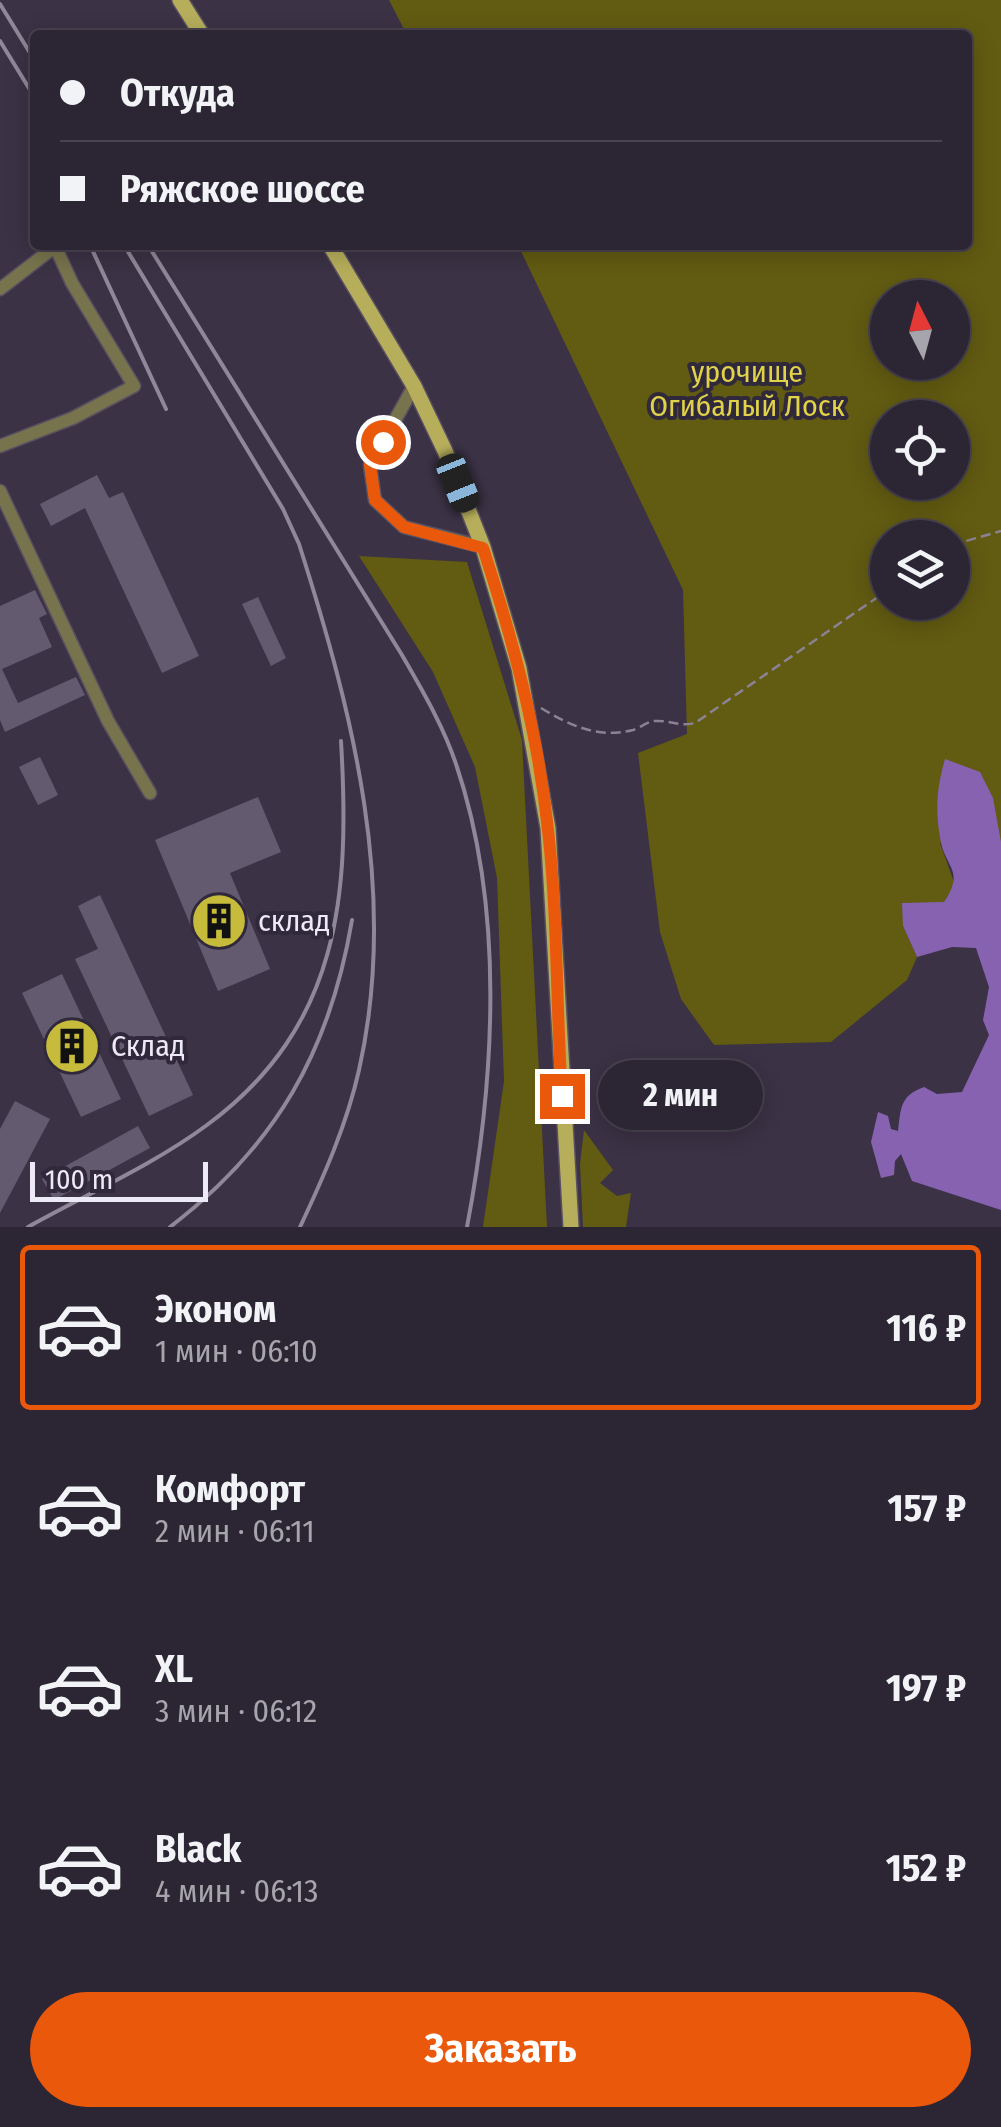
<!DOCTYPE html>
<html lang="ru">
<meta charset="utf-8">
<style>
:root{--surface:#2c2634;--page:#383240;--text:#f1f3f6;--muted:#a6a5ac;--line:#48434f;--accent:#ea580c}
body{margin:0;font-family:"Fira Sans Condensed",sans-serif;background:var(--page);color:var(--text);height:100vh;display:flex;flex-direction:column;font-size:38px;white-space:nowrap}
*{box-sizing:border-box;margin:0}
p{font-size:32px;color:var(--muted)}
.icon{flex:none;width:55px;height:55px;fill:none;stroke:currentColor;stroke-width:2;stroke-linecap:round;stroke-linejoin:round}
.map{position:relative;height:1227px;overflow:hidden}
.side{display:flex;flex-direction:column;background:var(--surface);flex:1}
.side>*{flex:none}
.hud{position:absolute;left:30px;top:30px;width:942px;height:220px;border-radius:10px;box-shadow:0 5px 25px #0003,0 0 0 2px var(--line);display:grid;align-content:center;height:220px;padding:0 30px;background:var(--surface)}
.needle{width:65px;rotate:354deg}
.buttons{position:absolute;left:870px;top:280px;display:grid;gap:20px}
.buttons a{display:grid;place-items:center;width:100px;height:100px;border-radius:50%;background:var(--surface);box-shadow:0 5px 25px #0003,0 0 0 2px var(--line);font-size:50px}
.scale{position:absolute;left:30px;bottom:25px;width:178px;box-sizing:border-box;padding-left:10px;border:5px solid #eee9f6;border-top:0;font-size:28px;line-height:35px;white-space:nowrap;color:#eee9f6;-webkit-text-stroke:8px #30283b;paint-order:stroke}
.end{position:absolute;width:45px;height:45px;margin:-22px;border:12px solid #ea580c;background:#fff;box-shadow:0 0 0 5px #fff}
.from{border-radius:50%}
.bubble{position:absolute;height:70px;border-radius:35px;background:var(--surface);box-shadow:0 5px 25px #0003,0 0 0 2px var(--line);font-size:32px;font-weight:700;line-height:70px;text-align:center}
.car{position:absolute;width:30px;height:60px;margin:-30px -15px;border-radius:12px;box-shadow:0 0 8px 2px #0007;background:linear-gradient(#222 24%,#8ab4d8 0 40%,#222 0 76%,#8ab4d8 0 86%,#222 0)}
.hud b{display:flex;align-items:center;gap:35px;height:95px;font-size:38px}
.hud b+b{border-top:2px solid var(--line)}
.hud i{width:25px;height:25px;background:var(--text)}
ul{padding:18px 0 0;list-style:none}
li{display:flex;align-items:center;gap:30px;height:165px;margin:0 20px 15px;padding:0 10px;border:5px solid transparent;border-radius:10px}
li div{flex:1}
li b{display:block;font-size:38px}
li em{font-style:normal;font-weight:700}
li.active{border-color:var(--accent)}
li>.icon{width:90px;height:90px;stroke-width:1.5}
.button{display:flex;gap:20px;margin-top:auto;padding:20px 30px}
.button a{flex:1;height:115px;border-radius:60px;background:var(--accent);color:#fff;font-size:40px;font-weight:700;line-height:115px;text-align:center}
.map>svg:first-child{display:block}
.green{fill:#625b12;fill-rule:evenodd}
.water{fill:#8762b1}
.building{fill:#635a6f}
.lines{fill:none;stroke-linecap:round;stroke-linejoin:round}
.minor-casing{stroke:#584f61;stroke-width:15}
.major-casing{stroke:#584f61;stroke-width:18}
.path{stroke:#8b8394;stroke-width:2.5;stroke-dasharray:10 5;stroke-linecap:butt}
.minor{stroke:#77734d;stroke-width:12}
.major{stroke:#b6ae5b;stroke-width:15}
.rail{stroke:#8f8898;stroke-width:4}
.route{stroke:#ea580c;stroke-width:12}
.labels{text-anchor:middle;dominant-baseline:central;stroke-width:8;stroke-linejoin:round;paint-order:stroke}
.park-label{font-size:30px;fill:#e0d349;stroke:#30283b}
.poi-label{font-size:30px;fill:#eee9f6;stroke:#30283b;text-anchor:start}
</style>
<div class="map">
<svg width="1001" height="1227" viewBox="0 0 1001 1227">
<rect width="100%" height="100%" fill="#3b3245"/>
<g class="green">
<path d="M389,0H1001V842L940,843L955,885L944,902L903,926L917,957L907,980L831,1042L714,1045L681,999L660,932L638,753L687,734L683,590L518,245H968V35H407ZM888,298H952V362H888ZM888,418H952V482H888ZM888,538H952V602H888Z"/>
<polygon points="359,556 467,562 522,740 547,1227 483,1227 504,1081 497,878 475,767 433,672"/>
<polygon points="584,1130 613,1170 600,1183 617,1196 631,1193 626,1227 583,1227 580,1164"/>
</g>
<path class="water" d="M945,759L980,772L993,798L1001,842V1210L912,1181L901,1154L895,1161L894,1175L881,1178L871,1142L878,1112L888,1116L891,1129L898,1131C901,1107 900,1096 924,1087L937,1094L962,1092L989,1035L983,1020L989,987L976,948L952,947L917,957L903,926L902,903L944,902C966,869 944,868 940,837C935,809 937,787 945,759Z"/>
<g class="building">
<polygon points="97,475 109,498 123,492 199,656 162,673 85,508 51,526 40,504"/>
<polygon points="35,590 47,614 39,618 52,647 2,669 18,703 76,677 85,695 5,732 0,720 0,606"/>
<polygon points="258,597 286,658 271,666 242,604"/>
<polygon points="40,757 58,795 38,805 19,767"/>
<polygon points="258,797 281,852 230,873 270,969 218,991 155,840"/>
<polygon points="100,895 193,1095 149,1116 75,959 98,949 78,906"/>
<polygon points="62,974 121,1099 81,1117 22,993"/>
<polygon points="15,1101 50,1119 0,1213 0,1129"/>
<polygon points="138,1126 150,1148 54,1200 42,1179"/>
</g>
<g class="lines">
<g class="minor-casing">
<g id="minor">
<polyline points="0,289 57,245"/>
<polyline points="414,386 370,465 375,500 404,527 483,547"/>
<polyline points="0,446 73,418 134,386 72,283 55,246"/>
<polyline points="0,491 108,721 150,793"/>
</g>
</g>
<g class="major-casing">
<g id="major">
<polyline points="180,0 202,35"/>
<polyline points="330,245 414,386 445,451 483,547 519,668 548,828 571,1227"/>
</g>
</g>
<g class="path">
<polyline points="952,545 1001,531"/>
<path d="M541,708C569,725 598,739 633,730C640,728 648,721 655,721C670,720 678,727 695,723L888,590"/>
</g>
<use href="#minor" class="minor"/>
<use href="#major" class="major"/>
<g class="rail">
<polyline points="0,4 35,61"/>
<polyline points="0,41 35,98"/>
<polyline points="90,245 166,409"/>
<path d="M124,245L283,509L299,544C353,713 399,893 359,1070C347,1124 324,1176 300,1227"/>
<path d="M148,245L402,655C422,690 443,725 456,764C505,909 495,1079 467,1227"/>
<path d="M28,1227C87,1194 153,1165 207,1125C341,1026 350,894 341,741"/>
<path d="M170,1227C276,1146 330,1051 352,920"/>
</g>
</g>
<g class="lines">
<path class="route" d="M383,442L370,465L375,500L404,527L483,548C513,640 538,733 548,830C558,918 556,1008 562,1096"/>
</g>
<defs>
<g id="building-disc" transform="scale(2.875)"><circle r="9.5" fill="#c7bb3b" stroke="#30283b"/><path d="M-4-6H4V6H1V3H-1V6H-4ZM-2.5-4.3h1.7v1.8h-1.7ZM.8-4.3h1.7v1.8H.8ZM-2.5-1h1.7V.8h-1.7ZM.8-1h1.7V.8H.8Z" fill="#111"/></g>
</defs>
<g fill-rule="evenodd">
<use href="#building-disc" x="219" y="921"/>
<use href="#building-disc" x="72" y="1046"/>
</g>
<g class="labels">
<g class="park-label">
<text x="747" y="372">урочище<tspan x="747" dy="34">Огибалый Лоск</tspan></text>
</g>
<g class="poi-label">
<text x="258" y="921">склад</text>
<text x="111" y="1046">Склад</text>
</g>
</g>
</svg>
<div class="buttons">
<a><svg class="needle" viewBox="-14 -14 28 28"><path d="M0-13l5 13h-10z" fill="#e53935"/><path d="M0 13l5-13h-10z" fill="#a6a5ac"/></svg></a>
<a><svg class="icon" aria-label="locate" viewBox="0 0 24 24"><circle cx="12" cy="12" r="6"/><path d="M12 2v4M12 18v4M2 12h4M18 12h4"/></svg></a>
<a><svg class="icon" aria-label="layers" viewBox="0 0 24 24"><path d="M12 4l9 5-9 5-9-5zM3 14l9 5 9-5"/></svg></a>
</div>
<div class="scale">100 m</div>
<i class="end from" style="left:383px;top:442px"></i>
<i class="end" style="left:562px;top:1096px"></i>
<div class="bubble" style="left:598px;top:1060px;width:165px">2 мин</div>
<i class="car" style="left:458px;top:483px;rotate:158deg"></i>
<div class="hud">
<b><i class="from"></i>Откуда</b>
<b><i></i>Ряжское шоссе</b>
</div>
</div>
<section class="side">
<ul>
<li class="active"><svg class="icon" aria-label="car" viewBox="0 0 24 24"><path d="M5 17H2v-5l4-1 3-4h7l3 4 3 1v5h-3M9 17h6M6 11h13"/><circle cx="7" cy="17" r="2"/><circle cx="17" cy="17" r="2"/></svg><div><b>Эконом</b><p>1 мин · 06:10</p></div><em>116 ₽</em></li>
<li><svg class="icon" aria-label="car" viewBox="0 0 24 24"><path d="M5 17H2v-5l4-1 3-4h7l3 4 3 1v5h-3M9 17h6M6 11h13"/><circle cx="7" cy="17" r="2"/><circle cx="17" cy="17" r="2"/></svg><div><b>Комфорт</b><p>2 мин · 06:11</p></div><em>157 ₽</em></li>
<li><svg class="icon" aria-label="car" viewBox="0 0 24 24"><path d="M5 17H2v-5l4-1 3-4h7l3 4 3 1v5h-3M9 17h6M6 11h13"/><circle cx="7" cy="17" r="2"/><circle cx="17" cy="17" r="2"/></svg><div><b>XL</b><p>3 мин · 06:12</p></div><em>197 ₽</em></li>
<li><svg class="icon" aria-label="car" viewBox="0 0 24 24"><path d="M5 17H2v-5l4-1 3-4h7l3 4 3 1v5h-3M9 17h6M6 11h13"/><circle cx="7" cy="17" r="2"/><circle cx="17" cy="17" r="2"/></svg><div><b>Black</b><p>4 мин · 06:13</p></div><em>152 ₽</em></li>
</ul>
<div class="button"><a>Заказать</a></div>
</section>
